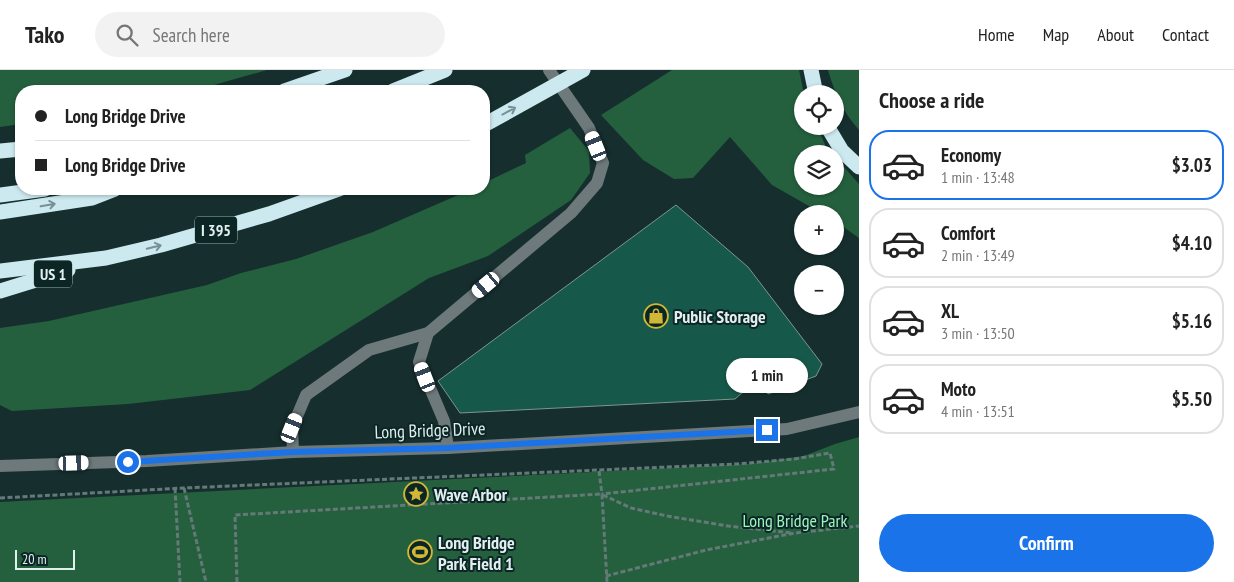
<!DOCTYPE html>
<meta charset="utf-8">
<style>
:root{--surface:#fff;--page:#f2f2f2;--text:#222;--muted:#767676;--line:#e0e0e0;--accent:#1a73e8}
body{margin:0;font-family:"PT Sans Narrow",sans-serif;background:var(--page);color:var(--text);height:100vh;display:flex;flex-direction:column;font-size:19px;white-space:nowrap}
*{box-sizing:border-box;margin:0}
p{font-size:16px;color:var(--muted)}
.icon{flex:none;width:28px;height:28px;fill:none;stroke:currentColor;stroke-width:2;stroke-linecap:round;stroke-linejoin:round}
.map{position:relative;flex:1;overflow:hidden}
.sheet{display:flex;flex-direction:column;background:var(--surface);width:375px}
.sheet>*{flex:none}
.banner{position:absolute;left:15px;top:15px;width:475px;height:110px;border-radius:20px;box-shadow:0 1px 4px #0004;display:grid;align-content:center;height:110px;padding:0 20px;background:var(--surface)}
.controls{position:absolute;left:794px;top:15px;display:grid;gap:10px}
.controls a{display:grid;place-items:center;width:50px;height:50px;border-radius:50%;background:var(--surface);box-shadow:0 1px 4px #0004;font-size:25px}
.scale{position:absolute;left:15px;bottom:12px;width:60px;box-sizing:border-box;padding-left:5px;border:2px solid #e1f0ef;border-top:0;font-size:14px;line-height:18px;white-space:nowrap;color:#e1f0ef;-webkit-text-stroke:4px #0c2525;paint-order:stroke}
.end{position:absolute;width:22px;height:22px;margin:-11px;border:6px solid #1a73e8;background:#fff;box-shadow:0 0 0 2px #fff}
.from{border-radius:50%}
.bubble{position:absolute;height:35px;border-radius:18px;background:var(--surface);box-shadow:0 1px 4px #0004;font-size:16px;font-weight:600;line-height:35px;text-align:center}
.car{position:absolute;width:15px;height:30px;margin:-15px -8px;border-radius:6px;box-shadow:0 0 4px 1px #0007;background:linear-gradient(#fff 24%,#345 0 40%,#fff 0 76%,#345 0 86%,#fff 0)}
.banner b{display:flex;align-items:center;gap:18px;height:48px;font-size:19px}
.banner b+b{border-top:1px solid var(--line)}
.banner i{width:12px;height:12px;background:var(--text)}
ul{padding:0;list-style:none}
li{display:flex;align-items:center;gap:15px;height:70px;margin:0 10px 8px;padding:0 10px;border:2px solid var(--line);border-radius:20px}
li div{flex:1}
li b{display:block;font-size:19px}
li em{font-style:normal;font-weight:600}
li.active{border-color:var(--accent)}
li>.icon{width:45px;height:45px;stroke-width:1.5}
h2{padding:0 20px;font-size:22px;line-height:60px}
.action{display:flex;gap:10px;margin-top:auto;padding:10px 20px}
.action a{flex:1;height:58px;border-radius:30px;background:var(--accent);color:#fff;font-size:20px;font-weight:600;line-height:58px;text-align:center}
header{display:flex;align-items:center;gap:30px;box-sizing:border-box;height:70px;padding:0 25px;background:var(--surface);border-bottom:1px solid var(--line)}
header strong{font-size:24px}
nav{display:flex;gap:28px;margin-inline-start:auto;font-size:18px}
.search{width:350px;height:45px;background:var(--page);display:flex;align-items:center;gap:12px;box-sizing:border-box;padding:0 18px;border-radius:28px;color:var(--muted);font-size:19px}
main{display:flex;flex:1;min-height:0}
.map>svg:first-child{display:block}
.green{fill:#24603e}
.building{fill:#16594b;stroke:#7d968e}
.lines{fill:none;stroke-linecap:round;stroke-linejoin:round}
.path{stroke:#647978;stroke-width:3;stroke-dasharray:5 2.5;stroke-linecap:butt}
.minor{stroke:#6e797c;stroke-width:12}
.highway{stroke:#cde9f0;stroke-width:15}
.oneway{stroke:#769195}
.route{stroke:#1a73e8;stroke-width:6}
.labels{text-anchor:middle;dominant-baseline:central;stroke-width:4;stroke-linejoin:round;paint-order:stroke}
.shield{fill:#0c2525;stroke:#a1b3b2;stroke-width:1}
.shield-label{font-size:16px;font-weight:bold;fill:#e1f0ef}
.poi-label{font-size:18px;font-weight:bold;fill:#e1f0ef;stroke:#0c2525;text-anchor:start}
.street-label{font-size:18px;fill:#e1f0ef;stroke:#0c2525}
.park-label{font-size:18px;fill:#9cf6bd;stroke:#0c2525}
</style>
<header>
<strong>Tako</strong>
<div class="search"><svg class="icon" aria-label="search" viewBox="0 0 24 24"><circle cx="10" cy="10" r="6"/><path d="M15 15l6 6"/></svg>Search here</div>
<nav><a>Home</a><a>Map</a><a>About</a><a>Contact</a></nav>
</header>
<main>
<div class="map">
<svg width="859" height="512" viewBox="0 0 859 512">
<rect width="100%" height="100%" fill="#162f2e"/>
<g class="green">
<polygon points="0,0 267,0 193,21 21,21 21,54 0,57"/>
<polygon points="672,0 799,0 804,24 802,56 817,56 826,77 832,84 802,84 802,116 835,116 835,87 859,114 859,168 835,151 835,144 823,144 772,115 730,67 693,108 674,109 643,90 601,45"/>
<path d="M828,0H859V60C843,42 835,24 828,0Z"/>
<polygon points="570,58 589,81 590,103 571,130 488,186 429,208 250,320 128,334 12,341 0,335 0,258 49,251 207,215 241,203 296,189 373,162 472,119 484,119 484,113 526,93 525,85"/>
<polygon points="859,367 859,512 0,512 0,432 749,394 804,386 835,374"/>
</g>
<polygon class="building" points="676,135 748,197 822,294 816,306 768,324 759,308 735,329 460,343 438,311"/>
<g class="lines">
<g class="path">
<polyline points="599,401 602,424"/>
<polyline points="175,418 180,512"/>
<polyline points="184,418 206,512"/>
<polyline points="603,425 631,438 667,446 728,456 792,463"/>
<polyline points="0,428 184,418 737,394 794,389 830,383 834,399 602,424"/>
<polyline points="606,506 706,480 795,463 859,456"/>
<polyline points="237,512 235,445 602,424 607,512"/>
</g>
<g class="minor">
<polyline points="428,263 419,292 444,351 448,378"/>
<polyline points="293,382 292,358 306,325 369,280 428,263 571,143 597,113 603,93 589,58 549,0"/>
<polyline points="0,396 147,391 293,382 448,378 787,359 859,342"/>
</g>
<g class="highway">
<polyline points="811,0 816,24"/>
<polyline points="284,21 345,0"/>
<polyline points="393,21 445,0"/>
<polyline points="484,55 583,0"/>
<polyline points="827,56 842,81 859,97"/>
<polyline points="0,81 21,79"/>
<polyline points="0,125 45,119"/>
<polyline points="0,142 92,128 115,119"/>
<polyline points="0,201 106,188 161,175 269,144 339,119"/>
<polyline points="0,221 68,200"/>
</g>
</g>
<defs><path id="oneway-shaft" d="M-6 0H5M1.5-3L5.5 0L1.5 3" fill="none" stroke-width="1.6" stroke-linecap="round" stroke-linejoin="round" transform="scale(1.25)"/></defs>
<g class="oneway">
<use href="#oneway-shaft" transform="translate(509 41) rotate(-28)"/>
<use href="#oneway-shaft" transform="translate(48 135) rotate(-10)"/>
<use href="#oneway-shaft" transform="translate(154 177) rotate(-14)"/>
</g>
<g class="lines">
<polyline class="route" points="128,392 293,382 448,378 767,360"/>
</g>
<defs>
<g id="shop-ring" transform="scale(1.25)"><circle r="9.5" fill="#0c2525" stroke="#d1b736" stroke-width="1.5"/><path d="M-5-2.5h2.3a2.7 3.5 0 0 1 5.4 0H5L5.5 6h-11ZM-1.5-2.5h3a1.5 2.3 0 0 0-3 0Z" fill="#d1b736"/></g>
<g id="sight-ring" transform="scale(1.25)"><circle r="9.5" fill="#0c2525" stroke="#d1b736" stroke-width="1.5"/><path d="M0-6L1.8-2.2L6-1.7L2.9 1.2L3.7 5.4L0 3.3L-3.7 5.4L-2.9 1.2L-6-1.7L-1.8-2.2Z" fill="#d1b736"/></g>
<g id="stadium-ring" transform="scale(1.25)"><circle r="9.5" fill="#0c2525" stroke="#d1b736" stroke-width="1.5"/><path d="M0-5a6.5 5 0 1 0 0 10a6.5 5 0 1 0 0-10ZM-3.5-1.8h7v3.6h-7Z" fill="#d1b736"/></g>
</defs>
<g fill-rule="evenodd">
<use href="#shop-ring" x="656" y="246"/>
<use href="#sight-ring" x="416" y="424"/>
<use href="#stadium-ring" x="420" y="482"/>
</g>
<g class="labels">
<g class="shield">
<rect x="195" y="146.5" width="42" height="27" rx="4"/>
<rect x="34" y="190.5" width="38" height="27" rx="4"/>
</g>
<g class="shield-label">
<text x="216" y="160">I 395</text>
<text x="53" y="204">US 1</text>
</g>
<g class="poi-label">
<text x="674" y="246">Public Storage</text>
<text x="434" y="424">Wave Arbor</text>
<text x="438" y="472">Long Bridge<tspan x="438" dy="21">Park Field 1</tspan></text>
</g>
<g class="street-label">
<text transform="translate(430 360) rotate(-2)">Long Bridge Drive</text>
</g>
<g class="park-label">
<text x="795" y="450">Long Bridge Park</text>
</g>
</g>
</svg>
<div class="controls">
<a><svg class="icon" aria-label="locate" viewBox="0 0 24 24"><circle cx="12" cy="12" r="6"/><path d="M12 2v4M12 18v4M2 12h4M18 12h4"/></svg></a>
<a><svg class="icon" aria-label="layers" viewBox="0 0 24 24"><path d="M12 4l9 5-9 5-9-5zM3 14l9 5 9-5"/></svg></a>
<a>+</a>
<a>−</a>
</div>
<div class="scale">20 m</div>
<i class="end from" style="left:128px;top:392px"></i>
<i class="end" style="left:767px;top:360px"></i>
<div class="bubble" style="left:726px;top:288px;width:82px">1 min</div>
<i class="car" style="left:596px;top:76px;rotate:338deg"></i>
<i class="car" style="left:486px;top:215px;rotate:230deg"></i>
<i class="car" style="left:425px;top:307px;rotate:339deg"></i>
<i class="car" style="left:292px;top:358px;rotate:22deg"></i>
<i class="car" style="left:74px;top:393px;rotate:88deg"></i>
<div class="banner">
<b><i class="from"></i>Long Bridge Drive</b>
<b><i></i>Long Bridge Drive</b>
</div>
</div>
<section class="sheet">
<h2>Choose a ride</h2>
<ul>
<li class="active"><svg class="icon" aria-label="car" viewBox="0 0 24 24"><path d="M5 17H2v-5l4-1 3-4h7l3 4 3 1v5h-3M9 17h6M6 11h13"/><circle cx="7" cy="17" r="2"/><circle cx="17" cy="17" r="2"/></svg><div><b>Economy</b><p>1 min · 13:48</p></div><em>$3.03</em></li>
<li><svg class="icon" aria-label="car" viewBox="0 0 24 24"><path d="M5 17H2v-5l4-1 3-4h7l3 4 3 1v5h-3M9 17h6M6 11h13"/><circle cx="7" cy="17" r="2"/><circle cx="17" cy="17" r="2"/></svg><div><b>Comfort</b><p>2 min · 13:49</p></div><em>$4.10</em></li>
<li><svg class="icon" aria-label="car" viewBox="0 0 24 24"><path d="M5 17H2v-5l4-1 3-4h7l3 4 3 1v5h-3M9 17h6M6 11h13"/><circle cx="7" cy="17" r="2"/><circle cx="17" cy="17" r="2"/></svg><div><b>XL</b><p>3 min · 13:50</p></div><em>$5.16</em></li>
<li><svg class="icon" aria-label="car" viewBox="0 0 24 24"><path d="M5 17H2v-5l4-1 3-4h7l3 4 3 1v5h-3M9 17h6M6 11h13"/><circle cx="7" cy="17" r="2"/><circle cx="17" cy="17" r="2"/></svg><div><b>Moto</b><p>4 min · 13:51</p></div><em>$5.50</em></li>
</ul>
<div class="action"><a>Confirm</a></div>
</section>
</main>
